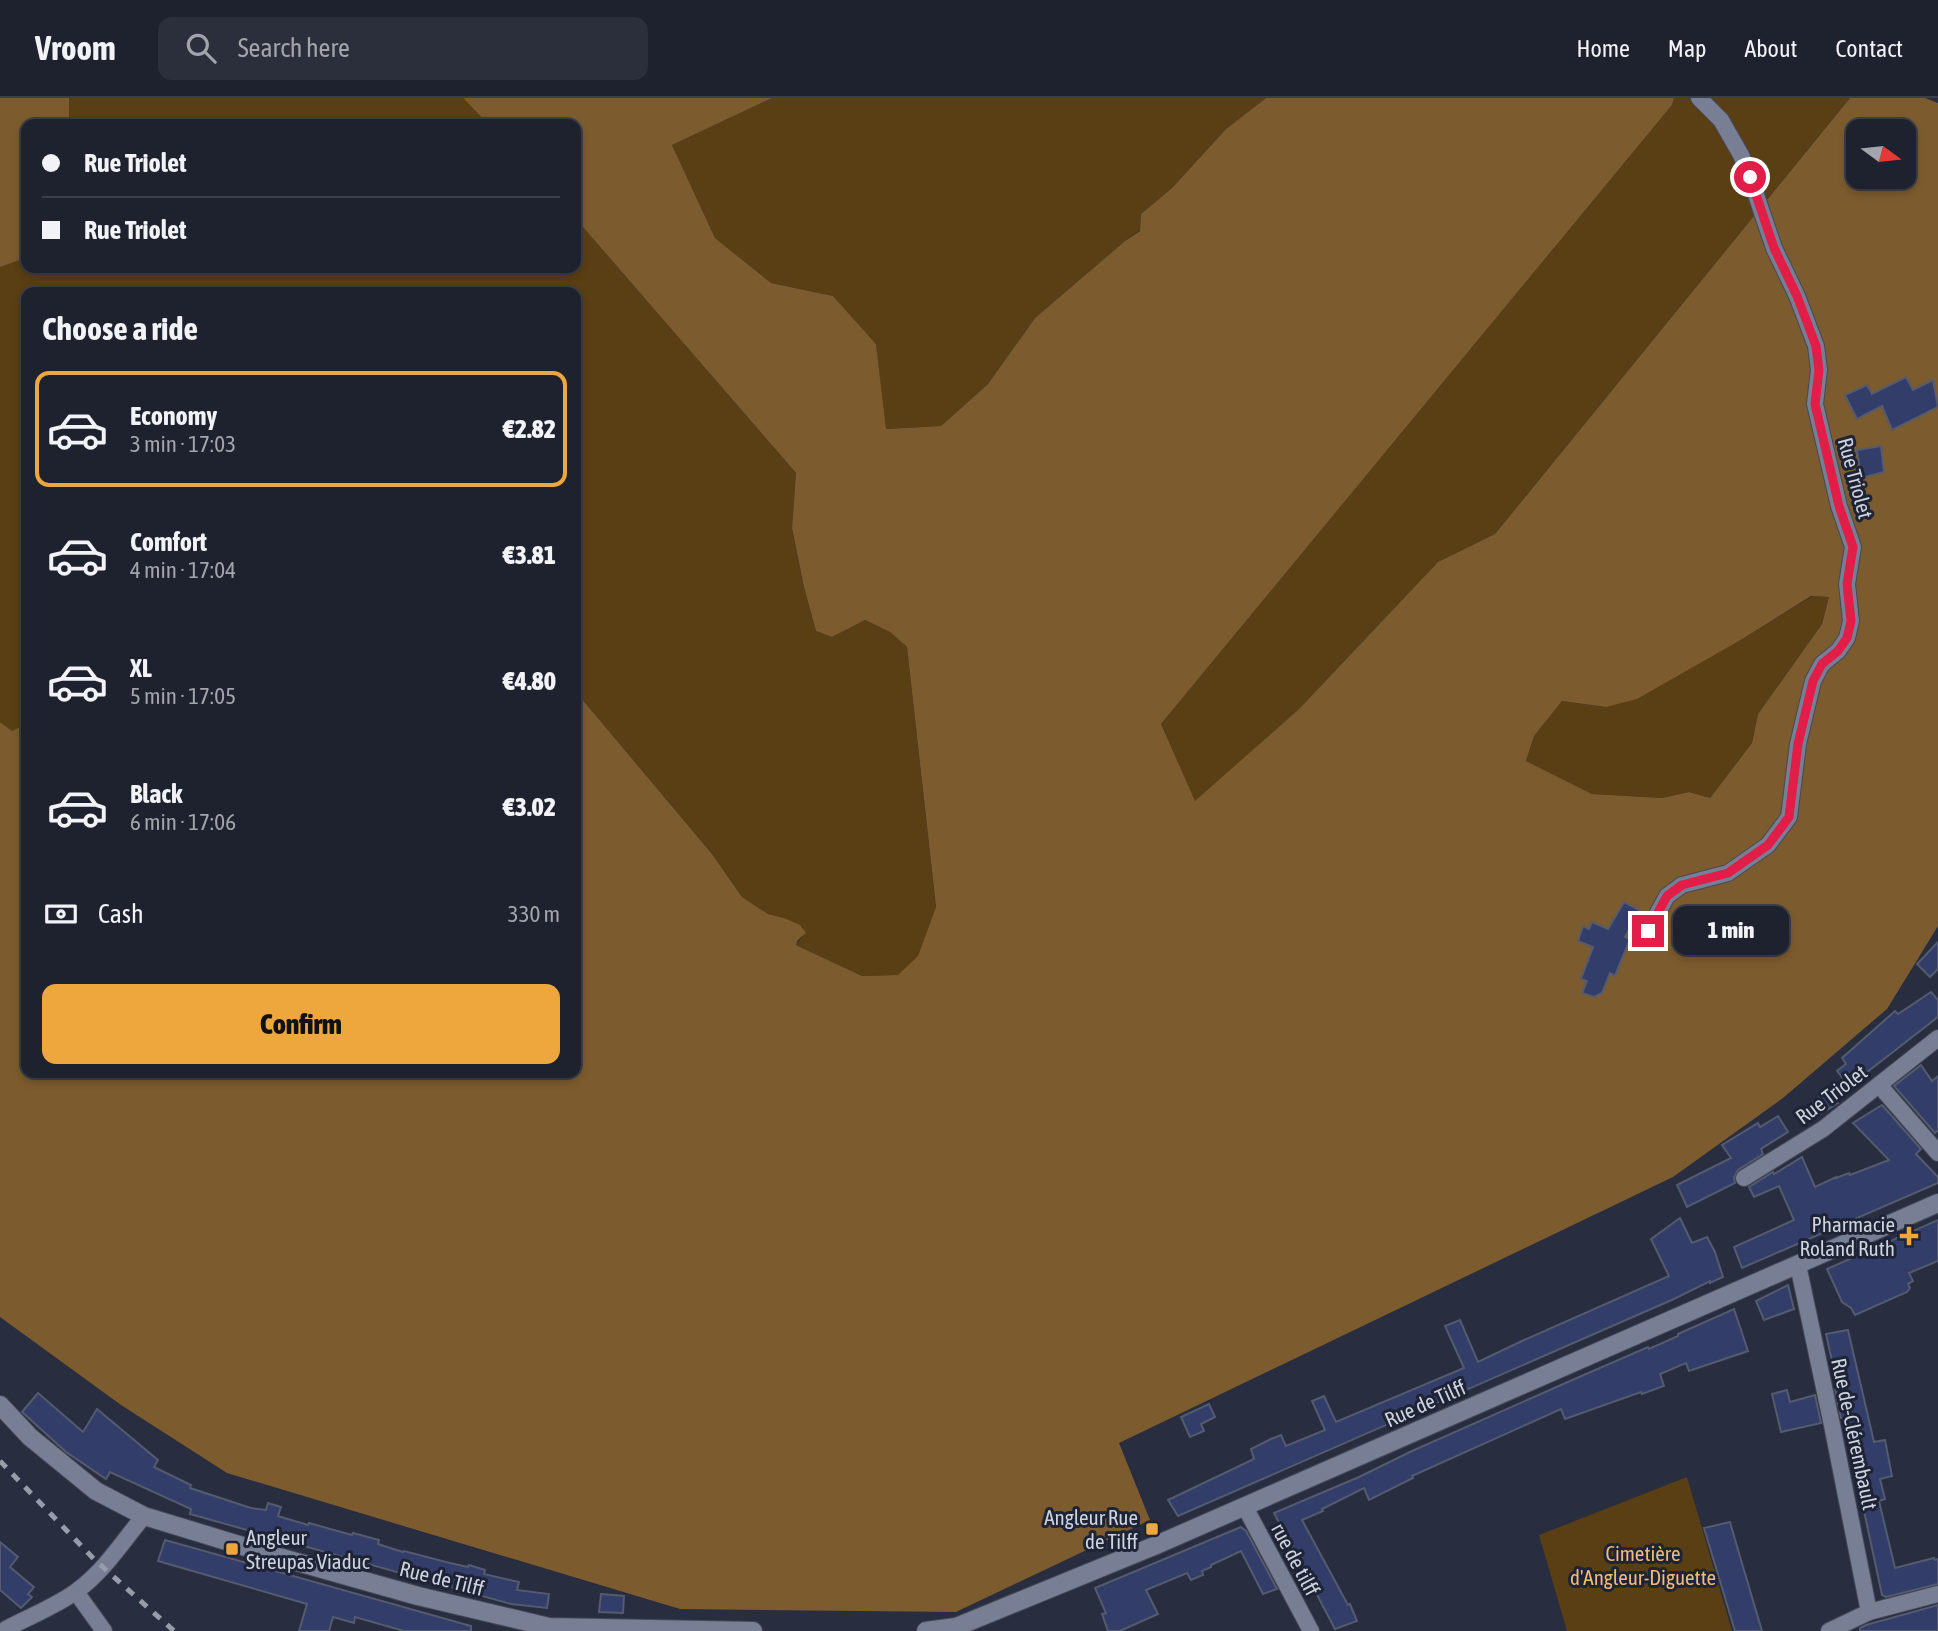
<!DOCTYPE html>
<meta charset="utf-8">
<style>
:root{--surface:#1e222f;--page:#2b2f3b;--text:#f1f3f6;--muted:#a1a4aa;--line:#3c3f4b;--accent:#eea73c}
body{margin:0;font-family:"Asap Condensed",sans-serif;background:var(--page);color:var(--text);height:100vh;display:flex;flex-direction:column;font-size:26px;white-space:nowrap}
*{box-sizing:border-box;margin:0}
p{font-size:23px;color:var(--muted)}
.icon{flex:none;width:38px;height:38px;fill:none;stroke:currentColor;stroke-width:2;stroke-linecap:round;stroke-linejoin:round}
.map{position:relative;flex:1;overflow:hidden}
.panel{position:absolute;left:21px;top:189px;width:560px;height:791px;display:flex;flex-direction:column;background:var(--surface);border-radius:14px;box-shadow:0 4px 10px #0003,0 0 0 2px var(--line)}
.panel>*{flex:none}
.banner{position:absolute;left:21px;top:21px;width:560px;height:154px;border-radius:14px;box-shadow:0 4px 10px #0003,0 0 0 2px var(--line);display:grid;align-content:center;height:154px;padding:0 21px;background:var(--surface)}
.needle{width:46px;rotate:105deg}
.buttons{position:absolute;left:1846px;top:21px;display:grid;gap:14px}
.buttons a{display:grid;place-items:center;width:70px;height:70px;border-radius:14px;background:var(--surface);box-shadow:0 4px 10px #0003,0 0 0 2px var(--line);font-size:35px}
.end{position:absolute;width:32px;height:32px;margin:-16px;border:9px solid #e11d48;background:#fff;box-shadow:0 0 0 4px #fff}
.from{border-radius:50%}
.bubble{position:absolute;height:49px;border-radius:14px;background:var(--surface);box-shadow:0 4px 10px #0003,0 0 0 2px var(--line);font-size:23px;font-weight:800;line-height:49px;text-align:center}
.banner b{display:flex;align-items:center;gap:24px;height:66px;font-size:26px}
.banner b+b{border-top:2px solid var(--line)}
.banner i{width:18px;height:18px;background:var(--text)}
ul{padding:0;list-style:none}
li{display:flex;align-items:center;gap:21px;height:116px;margin:0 14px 10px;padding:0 7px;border:4px solid transparent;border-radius:14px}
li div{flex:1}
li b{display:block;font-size:26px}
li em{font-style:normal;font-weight:800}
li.current{border-color:var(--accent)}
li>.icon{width:63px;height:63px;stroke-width:1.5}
h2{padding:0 21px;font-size:32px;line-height:84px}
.pay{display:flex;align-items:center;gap:18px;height:77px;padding:0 21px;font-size:26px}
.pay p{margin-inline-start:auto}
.button{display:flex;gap:14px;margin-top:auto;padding:14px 21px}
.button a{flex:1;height:80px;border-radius:14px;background:var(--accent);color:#111;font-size:28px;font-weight:800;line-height:80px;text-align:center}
header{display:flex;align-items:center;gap:42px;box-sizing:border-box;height:98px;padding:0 35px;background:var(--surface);border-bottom:2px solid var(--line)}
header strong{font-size:33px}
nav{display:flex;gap:38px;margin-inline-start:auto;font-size:24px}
.search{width:490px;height:63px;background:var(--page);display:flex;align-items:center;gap:18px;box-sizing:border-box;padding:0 24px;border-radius:14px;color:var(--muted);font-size:26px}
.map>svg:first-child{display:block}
.green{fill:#5a3e14}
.forest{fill:#7c5b2e;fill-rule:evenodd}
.building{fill:#323e69;stroke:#545b6f;stroke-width:2}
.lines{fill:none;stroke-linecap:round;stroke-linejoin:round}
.street-casing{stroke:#454a59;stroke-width:18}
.secondary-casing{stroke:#454a59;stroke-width:20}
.street{stroke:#787f94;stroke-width:16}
.secondary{stroke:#787f94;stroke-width:18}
.rail{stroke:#989caa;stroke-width:5;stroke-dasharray:9 9;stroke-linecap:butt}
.route{stroke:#e11d48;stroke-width:9}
.poi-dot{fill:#eea73c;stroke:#1e2335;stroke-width:2.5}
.labels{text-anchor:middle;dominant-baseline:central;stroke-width:6;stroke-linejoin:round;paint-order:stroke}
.street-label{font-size:21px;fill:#cfd3df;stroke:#1e2335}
.poi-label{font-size:21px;fill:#cfd3df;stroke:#1e2335;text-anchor:end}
.park-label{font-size:21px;fill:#f0bc77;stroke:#1e2335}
</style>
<header>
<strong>Vroom</strong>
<div class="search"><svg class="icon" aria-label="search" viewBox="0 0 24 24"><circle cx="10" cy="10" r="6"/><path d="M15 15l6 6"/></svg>Search here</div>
<nav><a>Home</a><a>Map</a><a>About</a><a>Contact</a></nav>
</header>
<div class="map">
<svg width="1938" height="1533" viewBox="0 0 1938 1533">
<rect width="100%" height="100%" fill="#282d3f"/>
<g class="green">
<polygon points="69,0 463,0 488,26 69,26"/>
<polygon points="772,0 1266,0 1226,31 1172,90 1141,116 1140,132 1125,143 1035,220 988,286 941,328 885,331 876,246 833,198 771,185 715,140 672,47"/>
<polygon points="1674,0 1850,0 1495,436 1438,464 1299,611 1195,704 1161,626 1672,7"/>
<polygon points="576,121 796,375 792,430 804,489 816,533 832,539 865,522 890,534 907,549 936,810 918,859 899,877 862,878 796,847 805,835 784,820 768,816 742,799 712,756 576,594 576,194 26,194 26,626 12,633 0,624 0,169 26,160 26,170 576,170"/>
<polygon points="1812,498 1829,499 1822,526 1758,616 1752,645 1710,700 1689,694 1662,700 1592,696 1526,663 1534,638 1562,603 1606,609 1744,540"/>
<polygon points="1687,1379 1732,1533 1567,1533 1539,1437"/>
</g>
<g class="forest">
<polygon points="0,0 69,0 69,26 26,26 26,160 0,169"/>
<path d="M463,0H772L672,47L715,140L771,185L833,198L876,246L886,331L941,328L988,286L1035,220L1125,143L1140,133L1141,116L1172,90L1226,31L1266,0H1674L1672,7L1161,626L1195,703L1299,611L1438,464L1495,436L1850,0H1925L1938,5V828L1887,911L1783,1000L1673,1079L1119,1345L1150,1422L956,1514L680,1511L227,1375L121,1307L0,1219V624L12,633L26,626V975H576V594L712,756L742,799L768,816L784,820L800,827L806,835L798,842L796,847L862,878L898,877L918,858L936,809L907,549L890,534L865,522L832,539L816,533L804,489L792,430L796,375L576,121V26H488ZM1858,33H1904V79H1858ZM1811,498L1829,499L1822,526L1758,616L1752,645L1710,700L1689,694L1662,700L1592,696L1526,663L1534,638L1562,603L1606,609L1637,601L1744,540Z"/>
</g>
<g class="building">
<polygon points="1906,279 1913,292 1933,282 1938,309 1892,332 1882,308 1857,321 1845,297 1867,287 1872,296"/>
<polygon points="1881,348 1884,374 1861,380 1857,352"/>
<polygon points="1624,804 1640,813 1625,839 1630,841 1615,878 1610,875 1602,895 1594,899 1582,895 1587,883 1581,881 1593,849 1578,843 1583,828 1589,831 1592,824 1608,831"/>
<polygon points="1938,844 1938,871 1930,879 1917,866"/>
<polygon points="1931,894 1938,902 1938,919 1849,988 1837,973 1846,966 1842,960 1895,913 1898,916"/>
<polygon points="1921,967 1932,983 1938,978 1938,1032 1935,1035 1894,988"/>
<polygon points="1828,992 1838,1005 1811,1022 1805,1011"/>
<polygon points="1882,1007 1921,1051 1916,1056 1938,1079 1938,1085 1742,1170 1734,1149 1794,1122 1779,1088 1754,1099 1749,1089 1773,1074 1774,1076 1802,1059 1815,1089 1836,1079 1836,1080 1849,1075 1850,1077 1889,1062 1853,1025"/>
<polygon points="1778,1018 1788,1034 1761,1051 1763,1056 1738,1072 1734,1080 1735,1085 1687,1109 1677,1087 1731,1060 1722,1047 1758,1025 1760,1029"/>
<polygon points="1680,1120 1692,1145 1707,1139 1715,1154 1723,1179 1710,1185 1710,1183 1674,1201 1178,1418 1168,1402 1254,1361 1251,1351 1271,1341 1281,1337 1286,1348 1325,1332 1312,1303 1324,1298 1336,1324 1464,1270 1445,1228 1460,1222 1478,1264 1524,1242 1669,1178 1651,1141"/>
<polygon points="1938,1122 1938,1163 1909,1175 1913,1183 1908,1186 1910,1190 1907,1194 1855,1217 1851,1210 1842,1204 1827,1171"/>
<polygon points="1788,1187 1794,1211 1764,1222 1756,1203"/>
<polygon points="1734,1211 1748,1253 1689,1273 1686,1265 1660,1276 1664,1288 1642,1296 1641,1294 1565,1321 1561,1311 1412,1378 1413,1380 1369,1402 1364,1390 1322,1411 1323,1413 1302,1422 1348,1507 1350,1506 1357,1523 1335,1531 1274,1415 1359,1379 1412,1353 1570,1283 1648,1249 1649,1251 1678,1238 1678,1236"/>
<polygon points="1848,1232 1874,1344 1885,1342 1892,1378 1880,1381 1885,1401 1879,1403 1895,1470 1934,1460 1935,1462 1938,1461 1938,1486 1886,1499 1882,1497 1844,1320 1841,1320 1835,1291 1838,1290 1826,1236"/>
<polygon points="1787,1292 1790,1304 1815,1297 1821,1325 1781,1334 1772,1296"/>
<polygon points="38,1295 83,1334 97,1311 158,1362 154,1369 191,1387 190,1390 251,1410 266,1412 268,1405 281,1409 278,1418 308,1427 309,1425 352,1437 353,1435 379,1442 378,1446 403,1454 404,1453 450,1465 468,1469 469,1467 485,1472 484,1476 519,1484 517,1492 549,1496 547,1510 511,1506 190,1416 191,1411 110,1374 106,1381 66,1354 22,1314"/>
<polygon points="1209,1306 1215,1319 1201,1326 1204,1333 1190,1339 1181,1319"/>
<polygon points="1730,1424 1736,1445 1762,1533 1735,1533 1704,1430"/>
<polygon points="1241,1429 1246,1433 1277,1491 1263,1496 1241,1453 1211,1467 1211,1469 1202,1473 1203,1477 1191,1482 1187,1475 1146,1492 1158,1516 1120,1533 1108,1533 1102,1516 1106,1515 1095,1490"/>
<polygon points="165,1442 471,1528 471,1533 404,1533 355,1519 354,1525 333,1519 329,1533 299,1533 307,1506 158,1463"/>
<polygon points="0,1444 18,1459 10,1469 34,1489 28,1496 32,1499 21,1510 0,1492"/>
<polygon points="601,1496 624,1498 623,1515 599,1514"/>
<polygon points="1938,1507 1938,1533 1860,1533 1860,1530 1866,1527"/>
</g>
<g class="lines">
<g class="street-casing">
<g id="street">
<polyline points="1648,833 1667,798 1682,787 1728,775 1768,747 1789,719 1798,646 1813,583 1822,566 1838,553 1847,540 1851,523 1847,486 1853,449 1839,408 1815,306 1819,272 1816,248 1797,198 1774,150 1750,79 1741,57 1721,22 1699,0"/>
<polyline points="1879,987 1938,1055"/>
<polyline points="1744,1080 1823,1031 1938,940"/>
<polyline points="1798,1167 1832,1327 1869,1514"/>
<polyline points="1245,1409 1311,1533"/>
<polyline points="76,1494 104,1533"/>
<path d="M6,1531C28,1519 59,1507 78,1492C105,1472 123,1443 144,1418"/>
<polyline points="1829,1533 1869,1514 1938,1496"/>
</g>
</g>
<g class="secondary-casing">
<g id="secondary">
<polyline points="0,1307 30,1339 96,1393 144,1418 272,1457 418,1498 549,1529 753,1533"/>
<polyline points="926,1533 956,1529 1154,1448 1938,1105"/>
</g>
</g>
<use href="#street" class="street"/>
<use href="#secondary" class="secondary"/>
<polyline class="rail" points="0,1363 94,1461 174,1533"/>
</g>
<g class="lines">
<polyline class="route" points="1648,833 1667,798 1682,787 1728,775 1768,747 1789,719 1798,646 1813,583 1822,566 1838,553 1847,540 1851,523 1847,486 1853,449 1839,408 1815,306 1819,272 1816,248 1797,198 1774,150 1750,79"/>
</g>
<g class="poi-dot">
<path d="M1905.5 1127.5h7v7h7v7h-7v7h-7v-7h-7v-7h7z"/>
<rect x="1145" y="1424" width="14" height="14" rx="3.5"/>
<rect x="225" y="1444" width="14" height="14" rx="3.5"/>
</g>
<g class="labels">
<g class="street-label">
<text transform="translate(1856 380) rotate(75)">Rue Triolet</text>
<text transform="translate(1831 996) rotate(-37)">Rue Triolet</text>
<text transform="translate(1425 1305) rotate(-24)">Rue de Tilff</text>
<text transform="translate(1855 1336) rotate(78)">Rue de-Clérembault</text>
<text transform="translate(1296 1461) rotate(62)">rue de tilff</text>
<text transform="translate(442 1480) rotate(14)">Rue de Tilff</text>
</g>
<g class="poi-label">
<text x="1895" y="1126">Pharmacie<tspan x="1895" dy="24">Roland Ruth</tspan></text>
<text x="1138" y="1419">Angleur Rue<tspan x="1138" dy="24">de Tilff</tspan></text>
<text x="246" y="1439" text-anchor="start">Angleur<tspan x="246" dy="24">Streupas Viaduc</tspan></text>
</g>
<g class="park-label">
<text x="1643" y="1455">Cimetière<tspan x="1643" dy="24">d'Angleur-Diguette</tspan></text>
</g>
</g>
</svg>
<div class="buttons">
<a><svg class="needle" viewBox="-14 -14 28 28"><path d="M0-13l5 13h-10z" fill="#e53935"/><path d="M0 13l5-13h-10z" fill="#a1a4aa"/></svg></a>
</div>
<i class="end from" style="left:1750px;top:79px"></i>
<i class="end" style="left:1648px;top:833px"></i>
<div class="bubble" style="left:1673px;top:808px;width:116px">1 min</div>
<div class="banner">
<b><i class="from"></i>Rue Triolet</b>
<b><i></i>Rue Triolet</b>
</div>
<section class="panel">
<h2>Choose a ride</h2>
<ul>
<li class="current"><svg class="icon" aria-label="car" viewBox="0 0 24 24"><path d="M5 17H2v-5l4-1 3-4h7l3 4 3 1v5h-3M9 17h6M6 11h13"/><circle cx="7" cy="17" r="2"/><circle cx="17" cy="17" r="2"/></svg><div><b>Economy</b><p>3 min · 17:03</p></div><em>€2.82</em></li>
<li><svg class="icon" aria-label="car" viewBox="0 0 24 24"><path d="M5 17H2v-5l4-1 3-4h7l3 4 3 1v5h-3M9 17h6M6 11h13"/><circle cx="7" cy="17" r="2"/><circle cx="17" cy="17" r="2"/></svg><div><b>Comfort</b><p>4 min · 17:04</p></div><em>€3.81</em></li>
<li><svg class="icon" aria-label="car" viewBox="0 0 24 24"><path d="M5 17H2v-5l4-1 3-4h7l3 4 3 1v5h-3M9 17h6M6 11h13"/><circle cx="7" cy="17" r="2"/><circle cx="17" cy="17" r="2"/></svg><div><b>XL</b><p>5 min · 17:05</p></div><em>€4.80</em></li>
<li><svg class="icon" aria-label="car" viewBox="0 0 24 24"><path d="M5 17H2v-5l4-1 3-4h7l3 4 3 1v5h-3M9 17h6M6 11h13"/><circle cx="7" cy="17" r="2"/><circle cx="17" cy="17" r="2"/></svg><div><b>Black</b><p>6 min · 17:06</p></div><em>€3.02</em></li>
</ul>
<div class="pay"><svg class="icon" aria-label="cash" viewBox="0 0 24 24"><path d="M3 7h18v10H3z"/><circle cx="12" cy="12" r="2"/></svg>Cash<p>330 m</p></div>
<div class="button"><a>Confirm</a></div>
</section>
</div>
